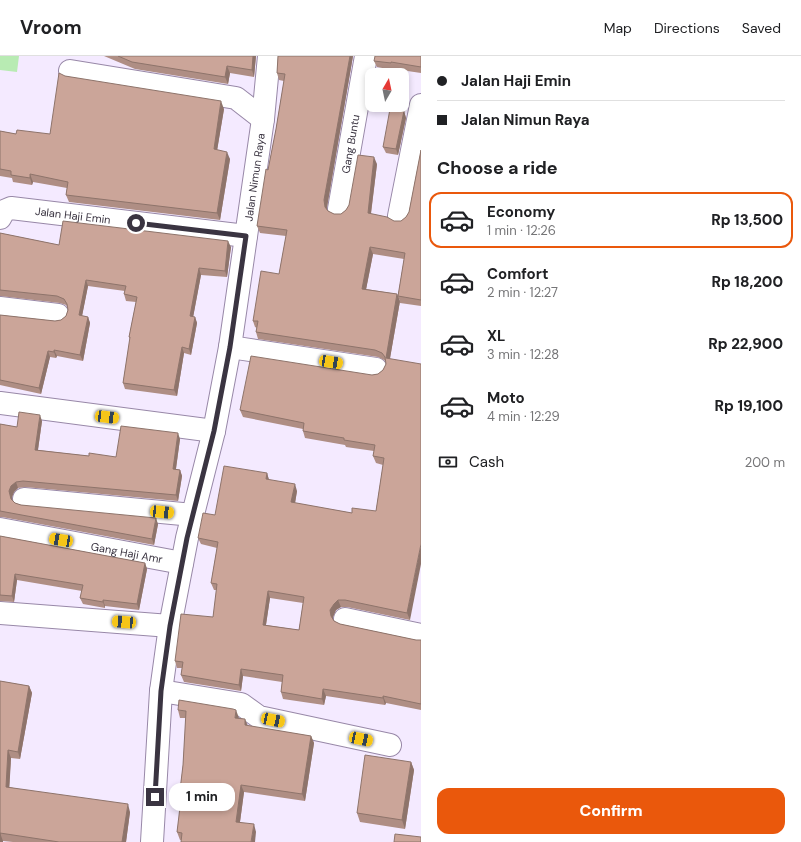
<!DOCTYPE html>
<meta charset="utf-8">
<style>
:root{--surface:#fff;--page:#f2f2f2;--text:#202124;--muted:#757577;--line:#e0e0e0;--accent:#ea580c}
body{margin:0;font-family:"DM Sans",sans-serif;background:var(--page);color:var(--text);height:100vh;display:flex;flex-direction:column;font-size:15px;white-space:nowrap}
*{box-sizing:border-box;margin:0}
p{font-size:13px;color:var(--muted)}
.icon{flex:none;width:22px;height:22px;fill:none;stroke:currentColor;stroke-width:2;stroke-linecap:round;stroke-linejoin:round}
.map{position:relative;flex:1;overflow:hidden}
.drawer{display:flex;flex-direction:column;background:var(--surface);width:380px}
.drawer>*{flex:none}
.banner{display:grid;align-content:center;height:88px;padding:0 16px;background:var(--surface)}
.needle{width:26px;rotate:9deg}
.buttons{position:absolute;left:365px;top:12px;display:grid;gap:8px}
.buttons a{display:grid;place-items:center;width:44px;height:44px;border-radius:8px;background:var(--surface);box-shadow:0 2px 6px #0003;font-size:20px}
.end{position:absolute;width:18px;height:18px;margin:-9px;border:5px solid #3a3441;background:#fff;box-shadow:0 0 0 2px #fff}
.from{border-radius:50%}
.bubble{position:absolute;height:28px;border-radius:12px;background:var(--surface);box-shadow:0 2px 6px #0003;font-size:13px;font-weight:800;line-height:28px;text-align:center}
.car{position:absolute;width:12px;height:24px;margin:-12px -6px;border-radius:5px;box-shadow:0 0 3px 1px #0007;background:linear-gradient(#f5c518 24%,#345 0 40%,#f5c518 0 76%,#345 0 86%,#f5c518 0)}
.banner b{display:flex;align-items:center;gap:14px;height:38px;font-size:15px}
.banner b+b{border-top:1px solid var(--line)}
.banner i{width:10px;height:10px;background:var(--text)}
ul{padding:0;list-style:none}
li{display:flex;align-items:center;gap:12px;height:56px;margin:0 8px 6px;padding:0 8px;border:2px solid transparent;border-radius:12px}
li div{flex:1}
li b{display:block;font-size:15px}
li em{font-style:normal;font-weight:800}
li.selected{border-color:var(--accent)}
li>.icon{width:36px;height:36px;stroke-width:1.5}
h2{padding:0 16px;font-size:18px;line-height:48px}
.pay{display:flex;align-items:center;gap:10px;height:44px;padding:0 16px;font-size:15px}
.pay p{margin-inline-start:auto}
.button{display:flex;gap:8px;margin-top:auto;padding:8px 16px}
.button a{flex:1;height:46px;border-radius:12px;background:var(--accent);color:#fff;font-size:16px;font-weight:800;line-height:46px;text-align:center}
header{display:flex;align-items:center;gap:24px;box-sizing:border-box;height:56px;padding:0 20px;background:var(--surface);border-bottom:1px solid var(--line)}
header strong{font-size:19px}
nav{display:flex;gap:22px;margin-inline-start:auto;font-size:14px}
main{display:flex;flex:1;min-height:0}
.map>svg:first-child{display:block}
.green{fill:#b8ebb3}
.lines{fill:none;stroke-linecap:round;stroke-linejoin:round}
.minor-casing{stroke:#9888a8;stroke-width:24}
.minor{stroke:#fff;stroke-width:22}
.wall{fill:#af8e84;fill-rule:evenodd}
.shaded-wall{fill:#8e746b}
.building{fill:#cba599;stroke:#8e746b;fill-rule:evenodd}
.route{stroke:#3a3441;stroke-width:5}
.labels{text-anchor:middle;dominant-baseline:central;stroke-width:4;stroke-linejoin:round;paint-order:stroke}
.street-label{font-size:11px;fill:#3a3441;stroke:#fcfcfc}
</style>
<header>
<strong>Vroom</strong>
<nav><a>Map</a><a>Directions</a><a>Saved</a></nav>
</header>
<main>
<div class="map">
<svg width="421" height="786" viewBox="0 0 421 786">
<rect width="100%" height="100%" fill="#f4eaff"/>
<polygon class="green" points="0,0 19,0 17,16 0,14"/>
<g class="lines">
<g class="minor-casing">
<g id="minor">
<polyline points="70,15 236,42 263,63"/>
<path id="s1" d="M339,153L366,0"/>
<polyline points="399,160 421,49"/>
<path id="s2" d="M0,162L4,155L11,152L246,180"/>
<polyline points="0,252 58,259"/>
<polyline points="230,291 376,313"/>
<polyline points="0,347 214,375"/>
<polyline points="24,443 193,459"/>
<path id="s3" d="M0,473L182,507"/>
<polyline points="0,557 170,570"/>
<polyline points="345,563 421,579"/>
<polyline points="161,635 241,648 259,661 390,689"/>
<path id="s4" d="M152,786L161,635L170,570L187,482L214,375L230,291L263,63L269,0"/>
</g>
</g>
<use href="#minor" class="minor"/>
</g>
<g class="wall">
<polygon points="104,0 256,0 254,21 230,17 228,28 135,13"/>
<path d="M278,0H353L327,151V154L328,155L334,158H341L346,154L377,108L371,158L394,165H401L406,161L409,156L421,94V250L400,247L398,240L404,203L373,198L366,233L397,238L400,245L390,302L410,564L347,551H341L336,554L333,561V564L334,565L340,568L416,584H421V654L386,647L385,649L326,640L324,649L283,643L281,636L282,626L243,620L241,635L184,626L181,619L182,612H177L175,605L213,561L217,534H214L211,527L217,492L201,488L198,482L215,459L267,417L269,424L297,435L295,447L352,457L376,455L383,409L376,407L373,400L374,395L346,391L345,389L305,382L303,375V373L243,361L240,354L372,319L378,318L383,314L386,308V306L384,304L378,301L258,283L256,276L257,272L255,271L253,265L279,218L286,180L260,177L257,170L268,114L276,73L284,25L279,24L277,17ZM270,542L303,547L299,574L266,569Z"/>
<polygon points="421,0 421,17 394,13 393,14 377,11 374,5"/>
<polygon points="65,20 224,53 217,94 230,103 220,164 69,146 66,139 67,132 33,126 32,129 13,126 12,122 0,120 0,75 16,78 50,78"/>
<polygon points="404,55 406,62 398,99 386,97 383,91"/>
<polygon points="0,177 59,189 231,191 227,221 201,219 193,261 195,261 197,267 191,299 184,297 177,340 125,333 123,327 130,283 129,281 136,246 126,245 124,238 125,235 88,230 82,260 88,261 90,267 83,305 57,300 56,302 50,301 41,338 0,329 0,259 55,265 61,264 66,260 68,254 68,252 66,249 60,247 0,240"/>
<polygon points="42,365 38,394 89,400 116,401 180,383 176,413 180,414 182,420 178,445 25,431 18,432 14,436 12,441 12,444 15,447 21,449 158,468 154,489 2,461 0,461 0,368 17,371"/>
<polygon points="0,480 145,507 147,513 139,554 105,550 105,552 83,548 80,542 82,535 17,524 14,546 0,545"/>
<polygon points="0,625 29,630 32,637 20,703 11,702 9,731 130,756 126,786 13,786 3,785 0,786"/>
<polygon points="178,654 239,662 239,663 248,670 311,680 314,687 305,745 244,736 240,766 256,776 180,784 177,776 180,756 178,751 183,709 186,662 180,662"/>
<polygon points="411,706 414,714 405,773 360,766 357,757"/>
</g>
<g class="shaded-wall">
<polygon points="253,0 256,0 254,21 252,14"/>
<polygon points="350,0 353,0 327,151 327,158 325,151 324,144"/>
<polygon points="227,10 230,17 228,28 225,21"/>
<polygon points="221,45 224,53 216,101 214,93"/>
<polygon points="404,55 406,62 398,99 396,93"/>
<polygon points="227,96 230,103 220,164 217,157"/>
<polygon points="374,101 377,108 370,164 368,157"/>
<polygon points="30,118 33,126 32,129 30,122"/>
<polygon points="228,185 231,191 227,221 225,215"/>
<polygon points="370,191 373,198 365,239 362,233"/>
<polygon points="199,212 201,219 192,267 190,260"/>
<polygon points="86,224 88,230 81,265 79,259"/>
<polygon points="397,238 400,245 389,308 386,302"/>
<polygon points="88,261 90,267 83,305 80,299"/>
<polygon points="195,261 197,267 191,299 189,293"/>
<polygon points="182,291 184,297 177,340 174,334"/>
<polygon points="54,294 57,300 56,302 54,296"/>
<polygon points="48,295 50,301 41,338 39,332"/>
<polygon points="40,359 42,365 37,400 35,394"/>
<polygon points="178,377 180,383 175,419 173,413"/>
<polygon points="180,414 182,420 178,445 176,439"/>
<polygon points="267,417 269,424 266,423"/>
<polygon points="16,426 18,432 14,436 12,441 13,449 11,443 9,435 11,430"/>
<polygon points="295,428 297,435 294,453 291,446"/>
<polygon points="156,462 158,468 154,489 152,483"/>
<polygon points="421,488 421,508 410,564 407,557"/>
<polygon points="145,507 147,513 139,554 137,548"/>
<polygon points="15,518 17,524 14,546 12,540"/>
<polygon points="268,535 270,542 265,575 263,569"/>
<polygon points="103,544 105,550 105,552 103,546"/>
<polygon points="338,544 341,551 336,554 333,561 333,567 331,560 330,554 334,548"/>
<polygon points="241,613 243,620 241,635 239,629"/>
<polygon points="29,630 32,637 20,703 18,696"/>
<polygon points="323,633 326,640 324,649 322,643"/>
<polygon points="383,640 386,647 385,649 383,642"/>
<polygon points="236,654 239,662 238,670 235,662"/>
<polygon points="245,663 248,670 245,669"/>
<polygon points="311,680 314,687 305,745 302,738"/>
<polygon points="8,694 11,702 9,738 6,731"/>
<polygon points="411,706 414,714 405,773 402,764"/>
<polygon points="241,729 244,736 239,773 236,766"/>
<polygon points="128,748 130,756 126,786 122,786"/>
<polygon points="254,768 256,776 255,786 251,786"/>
<polygon points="0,777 3,785 3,786 0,786"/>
</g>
<g class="building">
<polygon points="118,0 253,0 252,14 227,10 225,21 132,6"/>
<path d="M278,0H350L324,144L325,151L328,155L334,158H341L346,154L349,149L358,99L374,101L368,157L387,161L394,165H401L406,161L409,156L421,94V244L398,240L405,197L370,191L362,233L397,238L386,302L421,308V488L407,557L345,544H338L334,548L330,554L331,560L334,565L340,568L416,584H421V648L383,640V642L323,633L322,643L281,636L283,619L241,613L239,629L181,619L183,606L175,605L181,558L213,561L217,528L211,527L218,486L198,482L203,457L215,459L224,410L267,417L266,423L295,428L291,446L352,457V452L376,455L384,402L373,400L375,389L344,384V382L303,375L304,367L240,354L251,300L372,319L378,318L383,314L386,308L385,301L382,297L375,294L256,276L258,265H253L261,215L279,218L287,174L257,170L266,113L268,114L276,73L285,18L277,17ZM268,535L304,541L299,574L263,569Z"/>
<polygon points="375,0 421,0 421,11 391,6 391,7 374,5"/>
<polygon points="59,17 65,20 221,45 214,93 227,96 217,157 66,139 68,126 30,118 30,122 11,119 11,115 0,113 0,75 16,78 17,74 50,78"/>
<polygon points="390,53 404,55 396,93 383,91"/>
<polygon points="63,165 228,185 225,215 199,212 190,260 195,261 189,293 182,291 174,334 123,327 130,281 129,281 137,241 124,238 126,230 86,224 79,259 88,261 80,299 54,294 54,296 48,295 39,332 0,324 0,259 55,265 61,264 66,260 68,254 67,248 64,243 57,240 0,234 0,177 59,189"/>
<polygon points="19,356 40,359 35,394 89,400 89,397 116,401 121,370 178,377 173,413 180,414 176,439 23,425 16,426 11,430 9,435 11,443 15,447 21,449 156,462 152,483 0,455 0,368 17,371"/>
<polygon points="0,480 145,507 137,548 103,544 103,546 80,542 83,529 15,518 12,540 0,539"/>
<polygon points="0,625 29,630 18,696 8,694 6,731 128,748 122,786 59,786 0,777 0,781"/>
<polygon points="179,644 233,653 236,654 235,662 245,663 245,669 311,680 302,738 241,729 236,766 254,768 251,786 181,786 182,777 177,776 180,751 178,751 183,709 186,655 178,654"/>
<polygon points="365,699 411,706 402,764 357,757"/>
<polygon points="395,778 421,781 421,786 394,786"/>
</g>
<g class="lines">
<polyline class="route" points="136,167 246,180 230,291 214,375 187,482 170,570 161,635 155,741"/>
</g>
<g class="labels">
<g class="street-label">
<text stroke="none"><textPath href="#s1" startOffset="66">Gang Buntu</textPath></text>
<text stroke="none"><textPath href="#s4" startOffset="674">Jalan Nimun Raya</textPath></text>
<text stroke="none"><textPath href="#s2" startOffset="78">Jalan Haji Emin</textPath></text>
<text stroke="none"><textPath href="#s3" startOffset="129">Gang Haji Amr</textPath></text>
</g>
</g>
</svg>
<div class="buttons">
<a><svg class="needle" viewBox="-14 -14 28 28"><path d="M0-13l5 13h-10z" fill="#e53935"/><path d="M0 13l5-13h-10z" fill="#757577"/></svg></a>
</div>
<i class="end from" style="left:136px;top:167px"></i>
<i class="end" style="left:155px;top:741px"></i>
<div class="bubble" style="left:169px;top:727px;width:66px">1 min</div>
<i class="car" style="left:331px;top:306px;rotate:99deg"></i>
<i class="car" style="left:107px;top:361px;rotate:97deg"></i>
<i class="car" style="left:162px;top:456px;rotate:96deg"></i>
<i class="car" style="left:61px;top:484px;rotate:280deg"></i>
<i class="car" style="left:124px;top:566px;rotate:274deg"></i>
<i class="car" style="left:273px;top:664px;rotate:102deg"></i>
<i class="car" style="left:361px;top:683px;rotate:102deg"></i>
</div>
<section class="drawer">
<div class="banner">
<b><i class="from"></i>Jalan Haji Emin</b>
<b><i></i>Jalan Nimun Raya</b>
</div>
<h2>Choose a ride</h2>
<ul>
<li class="selected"><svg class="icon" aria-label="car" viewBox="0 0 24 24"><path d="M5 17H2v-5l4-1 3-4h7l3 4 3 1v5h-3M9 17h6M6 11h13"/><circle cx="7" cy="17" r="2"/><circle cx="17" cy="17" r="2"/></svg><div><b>Economy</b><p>1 min · 12:26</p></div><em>Rp 13,500</em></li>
<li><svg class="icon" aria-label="car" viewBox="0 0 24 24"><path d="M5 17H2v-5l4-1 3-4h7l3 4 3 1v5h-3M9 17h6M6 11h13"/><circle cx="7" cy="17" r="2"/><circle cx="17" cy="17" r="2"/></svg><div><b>Comfort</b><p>2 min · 12:27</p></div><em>Rp 18,200</em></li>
<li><svg class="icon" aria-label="car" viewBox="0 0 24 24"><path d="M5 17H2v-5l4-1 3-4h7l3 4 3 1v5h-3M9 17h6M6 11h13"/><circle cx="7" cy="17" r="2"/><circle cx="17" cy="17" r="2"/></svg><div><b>XL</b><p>3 min · 12:28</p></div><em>Rp 22,900</em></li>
<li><svg class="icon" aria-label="car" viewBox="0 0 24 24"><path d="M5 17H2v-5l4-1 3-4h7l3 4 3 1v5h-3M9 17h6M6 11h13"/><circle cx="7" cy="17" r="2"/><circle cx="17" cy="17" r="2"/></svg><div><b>Moto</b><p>4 min · 12:29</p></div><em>Rp 19,100</em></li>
</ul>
<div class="pay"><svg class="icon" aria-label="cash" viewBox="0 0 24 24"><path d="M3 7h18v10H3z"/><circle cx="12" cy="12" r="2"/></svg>Cash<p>200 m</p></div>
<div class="button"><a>Confirm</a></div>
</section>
</main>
